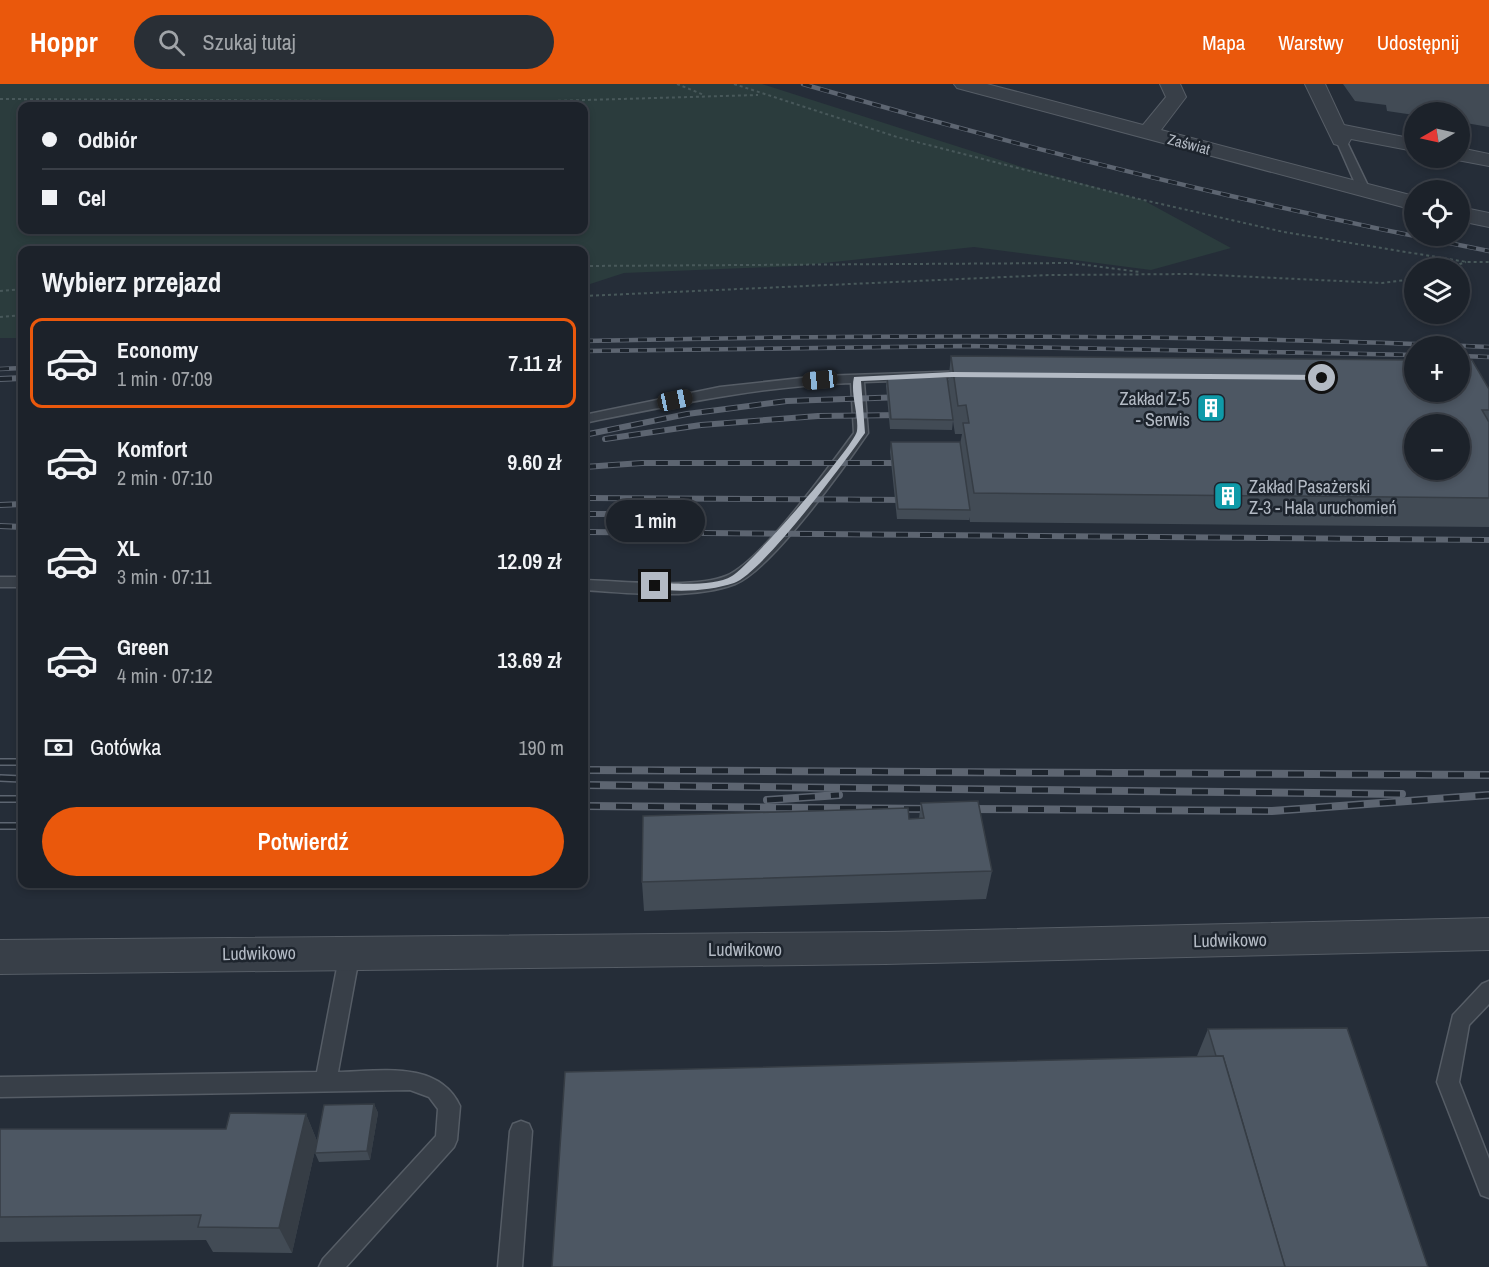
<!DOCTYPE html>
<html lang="pl">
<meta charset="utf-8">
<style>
:root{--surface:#1c222a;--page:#292f36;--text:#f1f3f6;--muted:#a0a4a8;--line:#3a3f47;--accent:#ea580c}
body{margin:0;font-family:"Archivo Narrow",sans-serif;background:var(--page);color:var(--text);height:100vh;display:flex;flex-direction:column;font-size:22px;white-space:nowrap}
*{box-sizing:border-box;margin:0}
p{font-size:20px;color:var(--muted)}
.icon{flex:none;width:33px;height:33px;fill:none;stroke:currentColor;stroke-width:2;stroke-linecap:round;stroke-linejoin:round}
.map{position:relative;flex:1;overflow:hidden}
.sheet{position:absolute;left:18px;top:162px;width:570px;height:642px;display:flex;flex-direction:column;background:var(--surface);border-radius:12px;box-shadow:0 3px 9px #0003,0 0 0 2px var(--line)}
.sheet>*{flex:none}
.top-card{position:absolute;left:18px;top:18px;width:570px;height:132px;border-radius:12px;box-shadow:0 3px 9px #0003,0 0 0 2px var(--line);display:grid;align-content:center;height:132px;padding:0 24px;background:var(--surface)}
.needle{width:39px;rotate:261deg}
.fabs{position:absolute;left:1404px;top:18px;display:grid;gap:12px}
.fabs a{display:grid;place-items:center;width:66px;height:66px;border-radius:50%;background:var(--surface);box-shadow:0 3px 9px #0003,0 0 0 2px var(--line);font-size:30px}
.end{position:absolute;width:27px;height:27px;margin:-14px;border:8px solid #b3bac4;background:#111;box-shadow:0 0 0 3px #111}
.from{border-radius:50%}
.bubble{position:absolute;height:42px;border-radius:21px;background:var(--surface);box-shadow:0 3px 9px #0003,0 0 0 2px var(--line);font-size:20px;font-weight:600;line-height:42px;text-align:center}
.car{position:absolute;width:18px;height:36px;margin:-18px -9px;border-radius:8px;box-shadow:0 0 4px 2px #0007;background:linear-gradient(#222 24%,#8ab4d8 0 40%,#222 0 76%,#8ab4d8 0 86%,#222 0)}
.top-card b{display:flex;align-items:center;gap:21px;height:57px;font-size:22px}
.top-card b+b{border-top:2px solid var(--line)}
.top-card i{width:15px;height:15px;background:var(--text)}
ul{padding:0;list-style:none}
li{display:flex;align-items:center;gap:18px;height:90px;margin:0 12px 9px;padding:0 12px;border:3px solid transparent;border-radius:12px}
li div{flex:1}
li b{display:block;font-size:22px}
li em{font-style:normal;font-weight:600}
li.current{border-color:var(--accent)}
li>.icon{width:54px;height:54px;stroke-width:1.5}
h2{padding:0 24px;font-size:27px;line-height:72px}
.pay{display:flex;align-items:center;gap:15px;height:66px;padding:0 24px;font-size:22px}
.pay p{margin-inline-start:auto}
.cta{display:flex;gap:12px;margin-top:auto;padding:12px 24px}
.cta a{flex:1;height:69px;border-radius:36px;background:var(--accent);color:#fff;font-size:24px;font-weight:600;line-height:69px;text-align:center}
header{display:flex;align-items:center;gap:36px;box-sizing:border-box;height:84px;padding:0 30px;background:var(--accent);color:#fff}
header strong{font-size:28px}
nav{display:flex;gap:33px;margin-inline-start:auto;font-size:21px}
.search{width:420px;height:54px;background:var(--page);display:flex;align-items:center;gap:15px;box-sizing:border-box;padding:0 21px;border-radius:33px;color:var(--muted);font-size:22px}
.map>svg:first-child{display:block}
.green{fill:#2b3c3d;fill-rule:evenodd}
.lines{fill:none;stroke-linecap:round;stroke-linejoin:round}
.service-casing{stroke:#565d66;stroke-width:3}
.minor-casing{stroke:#565d66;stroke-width:2}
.path{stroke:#48585a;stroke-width:2;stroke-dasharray:3 3;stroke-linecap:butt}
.service{fill:#383f48;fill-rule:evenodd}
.minor{fill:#383f48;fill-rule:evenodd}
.rail-far2-casing{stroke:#5d6571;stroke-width:4.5}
.rail-far1-casing{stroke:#5d6571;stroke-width:6}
.rail-casing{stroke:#5d6571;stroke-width:8}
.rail-far2{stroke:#1d242d;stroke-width:3;stroke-dasharray:9;stroke-linecap:butt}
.rail-far1{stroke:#1d242d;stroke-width:4;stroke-dasharray:12;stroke-linecap:butt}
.rail{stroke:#1d242d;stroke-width:5;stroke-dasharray:16;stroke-linecap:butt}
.wall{fill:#424b55}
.shaded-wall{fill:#363d45}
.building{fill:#4d5763;stroke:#363d45;stroke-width:1.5;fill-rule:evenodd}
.route{fill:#b3bac4}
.labels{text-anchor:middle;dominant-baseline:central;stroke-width:5;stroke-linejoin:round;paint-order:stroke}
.far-street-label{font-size:15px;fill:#b3bac4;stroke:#1d242d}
.poi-label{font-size:18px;fill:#b3bac4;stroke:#1d242d;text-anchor:end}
.street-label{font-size:18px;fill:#b3bac4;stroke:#1d242d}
</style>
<header>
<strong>Hoppr</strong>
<div class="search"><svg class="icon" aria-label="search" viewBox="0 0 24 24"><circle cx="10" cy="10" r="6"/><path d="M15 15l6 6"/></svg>Szukaj tutaj</div>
<nav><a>Mapa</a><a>Warstwy</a><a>Udostępnij</a></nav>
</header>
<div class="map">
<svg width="1489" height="1183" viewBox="0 0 1489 1183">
<rect width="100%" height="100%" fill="#252d38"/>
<path class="green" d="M0,0H762L1025,84L1143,116L1231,164L1151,186L974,163L796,182L624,189L584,202V166H22V254H0ZM22,22H584V146H22Z"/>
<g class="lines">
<g class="service-casing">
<g id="service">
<polygon points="1341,53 1346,56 1370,106 1368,108 1364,109 1358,106 1336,56"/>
<path d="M970,287L977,291L975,294L864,298L868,349C844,384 771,486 735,500C693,516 628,509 584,506V496C620,497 694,505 726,492C762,477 829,382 854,349L851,299C760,302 673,321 584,339V331L720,303L820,292Z"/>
<rect x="0" y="493" width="22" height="10"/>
<path d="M350,860L357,862L360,868L338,988C380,987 439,976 460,1022L457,1056L454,1063L346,1183H319L323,1175L436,1052L438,1025L429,1013L410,1006L0,1013V993L317,988L340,868L343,862Z"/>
<polygon points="1489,897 1489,920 1469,941 1459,998 1489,1075 1489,1114 1481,1111 1437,998 1453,931 1482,900"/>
<polygon points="521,1037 529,1040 532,1047 522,1183 498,1183 510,1047 513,1040"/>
</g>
</g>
<g class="minor-casing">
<g id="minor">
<polygon points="954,0 987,0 1143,41 1166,13 1160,0 1180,0 1186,13 1161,46 1414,112 1414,126 957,4"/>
<polygon points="1305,0 1325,0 1344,41 1414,55 1414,67 1351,55 1348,60 1341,62 1334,60"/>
<polygon points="1460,64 1489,70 1489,82 1452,75 1460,74"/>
<polygon points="1460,123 1489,129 1489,143 1460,137"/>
<polygon points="1489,834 1489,866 885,880 0,890 0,856 885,848"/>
</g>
</g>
<g class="path">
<polyline points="677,0 704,11"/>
<polyline points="734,0 897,53 1139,115 1284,148 1467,178 1489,178"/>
<polyline points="0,15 518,18 758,11"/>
<polyline points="584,182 1071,179 1140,188"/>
<polyline points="1448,184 1466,178"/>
<polyline points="0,207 22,205"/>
<polyline points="584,212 1050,191 1192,190 1382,199 1414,195"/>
<polyline points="0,233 22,231"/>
</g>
<use href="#service" class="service"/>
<use href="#minor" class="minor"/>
<g class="rail-far2-casing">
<g id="rail-far2">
<path d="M803,0C1029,66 1258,122 1489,167"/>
<path d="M584,257C886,250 1187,250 1489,263"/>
<polyline points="584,267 967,262 1414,271"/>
<polyline points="1460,272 1489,273"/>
<polyline points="0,285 22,284"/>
</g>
</g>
<g class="rail-far1-casing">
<g id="rail-far1">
<polyline points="0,295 22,294"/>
<polyline points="584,351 687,330 787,317 904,313"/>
<polyline points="605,355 701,341 818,332 904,331"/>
<polyline points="584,383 642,379 908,379"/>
<polyline points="584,414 910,416"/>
<polyline points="0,421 22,420"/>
<polyline points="584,430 634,430"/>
<polyline points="0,442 22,443"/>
<polyline points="584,448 1489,456"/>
</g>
</g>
<g class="rail-casing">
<g id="rail">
<polyline points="0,678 22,678"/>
<polyline points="584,686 1489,691"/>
<polyline points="0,694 22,695"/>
<polyline points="584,701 1402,710"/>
<polyline points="0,715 22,715"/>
<polyline points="767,716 839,711"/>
<polyline points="584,722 937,725"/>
<polyline points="964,725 1272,727 1489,711"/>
<polyline points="0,742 22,742"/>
</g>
</g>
<use href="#rail-far2" class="rail-far2"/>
<use href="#rail-far1" class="rail-far1"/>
<use href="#rail" class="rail"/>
</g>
<g class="wall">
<polygon points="1343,0 1489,0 1489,43 1460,38 1460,28 1414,28 1414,31 1387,27 1386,21 1355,17"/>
<polygon points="951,272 1489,305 1489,443 970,438 969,433 969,436 897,435 890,368 891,358 960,360 962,350 955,350 953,337 952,346 890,345 886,302 887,292 948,299"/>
<polygon points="921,719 992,787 986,815 644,827 642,798 909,735 919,734"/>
<polygon points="1208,945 1428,1183 1197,972"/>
<polygon points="374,1020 378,1029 370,1076 319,1078 315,1069 317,1057 292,1169 213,1168 206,1156 0,1158 0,1045 226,1045 306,1030 317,1057"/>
</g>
<g class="shaded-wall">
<polygon points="374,1020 378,1029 370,1076 367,1067"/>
<polygon points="306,1030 317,1057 292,1169 279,1144"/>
</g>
<g class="building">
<path d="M951,272L1414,276V308H1460V276H1472L1489,305V326H1482L1489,338V414L974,409L963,339H969L966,321L958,322ZM1414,340H1460V386H1414Z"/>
<polygon points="887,292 947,293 953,336 891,335"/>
<polygon points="891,358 960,358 970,426 898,425"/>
<polygon points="978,717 992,787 642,798 643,732 908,724 909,735 924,734 921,719"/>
<polygon points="1347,944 1428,1183 1285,1183 1223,972 1216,972 1208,945"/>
<polygon points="1223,972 1285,1183 552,1183 565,988"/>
<polygon points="374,1020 367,1067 315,1069 324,1021"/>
<polygon points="230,1029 306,1030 279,1144 198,1143 201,1131 0,1133 0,1045 226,1045"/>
</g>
<path class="route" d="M952,288L1322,291L1326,294L1322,296L952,293L861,297L865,349C844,379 763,488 734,499C710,507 676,509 652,504V500L655,499C675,499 714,503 732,492C750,481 854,363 857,347C859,330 850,310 854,293Z"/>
<defs>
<g id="building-square" transform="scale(1.5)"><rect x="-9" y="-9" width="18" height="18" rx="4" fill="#0f9aa8" stroke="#1d242d"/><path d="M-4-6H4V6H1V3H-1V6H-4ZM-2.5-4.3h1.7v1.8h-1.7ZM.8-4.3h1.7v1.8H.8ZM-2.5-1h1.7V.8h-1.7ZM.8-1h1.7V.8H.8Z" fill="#fff"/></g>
</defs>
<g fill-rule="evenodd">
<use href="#building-square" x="1211" y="324"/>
<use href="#building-square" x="1228" y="412"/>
</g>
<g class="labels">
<g class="far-street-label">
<text transform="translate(1189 60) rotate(15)">Zaświat</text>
</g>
<g class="poi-label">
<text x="1190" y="314">Zakład Z-5<tspan x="1190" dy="21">- Serwis</tspan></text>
<text x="1249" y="402" text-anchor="start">Zakład Pasażerski<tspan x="1249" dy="21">Z-3 - Hala uruchomień</tspan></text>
</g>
<g class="street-label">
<text transform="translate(1230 856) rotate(-1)">Ludwikowo</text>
<text x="745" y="865">Ludwikowo</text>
<text transform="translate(259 869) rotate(-1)">Ludwikowo</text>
</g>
</g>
</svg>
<div class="fabs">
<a><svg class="needle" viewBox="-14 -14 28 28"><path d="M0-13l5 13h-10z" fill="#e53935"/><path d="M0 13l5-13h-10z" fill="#a0a4a8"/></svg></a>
<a><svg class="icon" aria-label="locate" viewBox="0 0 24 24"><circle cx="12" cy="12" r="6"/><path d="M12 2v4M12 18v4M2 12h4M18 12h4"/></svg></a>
<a><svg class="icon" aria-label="layers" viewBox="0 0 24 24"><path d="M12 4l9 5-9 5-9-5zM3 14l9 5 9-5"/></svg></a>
<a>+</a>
<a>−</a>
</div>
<i class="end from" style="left:1322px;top:294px"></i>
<i class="end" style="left:655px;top:502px"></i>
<div class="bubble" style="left:606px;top:416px;width:99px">1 min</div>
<i class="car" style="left:820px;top:296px;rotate:264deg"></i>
<i class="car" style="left:675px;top:316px;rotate:78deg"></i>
<div class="top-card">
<b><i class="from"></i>Odbiór</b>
<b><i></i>Cel</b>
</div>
<section class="sheet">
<h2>Wybierz przejazd</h2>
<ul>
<li class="current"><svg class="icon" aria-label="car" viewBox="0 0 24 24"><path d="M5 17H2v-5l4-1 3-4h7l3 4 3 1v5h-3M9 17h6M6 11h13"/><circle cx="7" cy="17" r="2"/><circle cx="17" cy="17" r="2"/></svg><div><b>Economy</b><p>1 min · 07:09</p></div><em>7.11 zł</em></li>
<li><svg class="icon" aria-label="car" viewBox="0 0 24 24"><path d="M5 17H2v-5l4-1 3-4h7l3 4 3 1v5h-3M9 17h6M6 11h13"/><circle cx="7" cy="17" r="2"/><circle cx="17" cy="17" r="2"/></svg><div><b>Komfort</b><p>2 min · 07:10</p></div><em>9.60 zł</em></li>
<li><svg class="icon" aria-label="car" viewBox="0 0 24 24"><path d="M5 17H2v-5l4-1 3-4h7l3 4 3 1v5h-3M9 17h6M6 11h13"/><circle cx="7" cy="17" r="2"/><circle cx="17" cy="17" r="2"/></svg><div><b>XL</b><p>3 min · 07:11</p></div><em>12.09 zł</em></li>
<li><svg class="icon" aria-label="car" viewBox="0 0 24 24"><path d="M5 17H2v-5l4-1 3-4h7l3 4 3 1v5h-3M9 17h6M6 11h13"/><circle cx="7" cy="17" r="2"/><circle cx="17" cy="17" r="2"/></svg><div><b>Green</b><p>4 min · 07:12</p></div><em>13.69 zł</em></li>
</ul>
<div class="pay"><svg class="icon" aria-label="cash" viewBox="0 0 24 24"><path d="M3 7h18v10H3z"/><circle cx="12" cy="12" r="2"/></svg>Gotówka<p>190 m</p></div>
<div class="cta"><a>Potwierdź</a></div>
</section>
</div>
